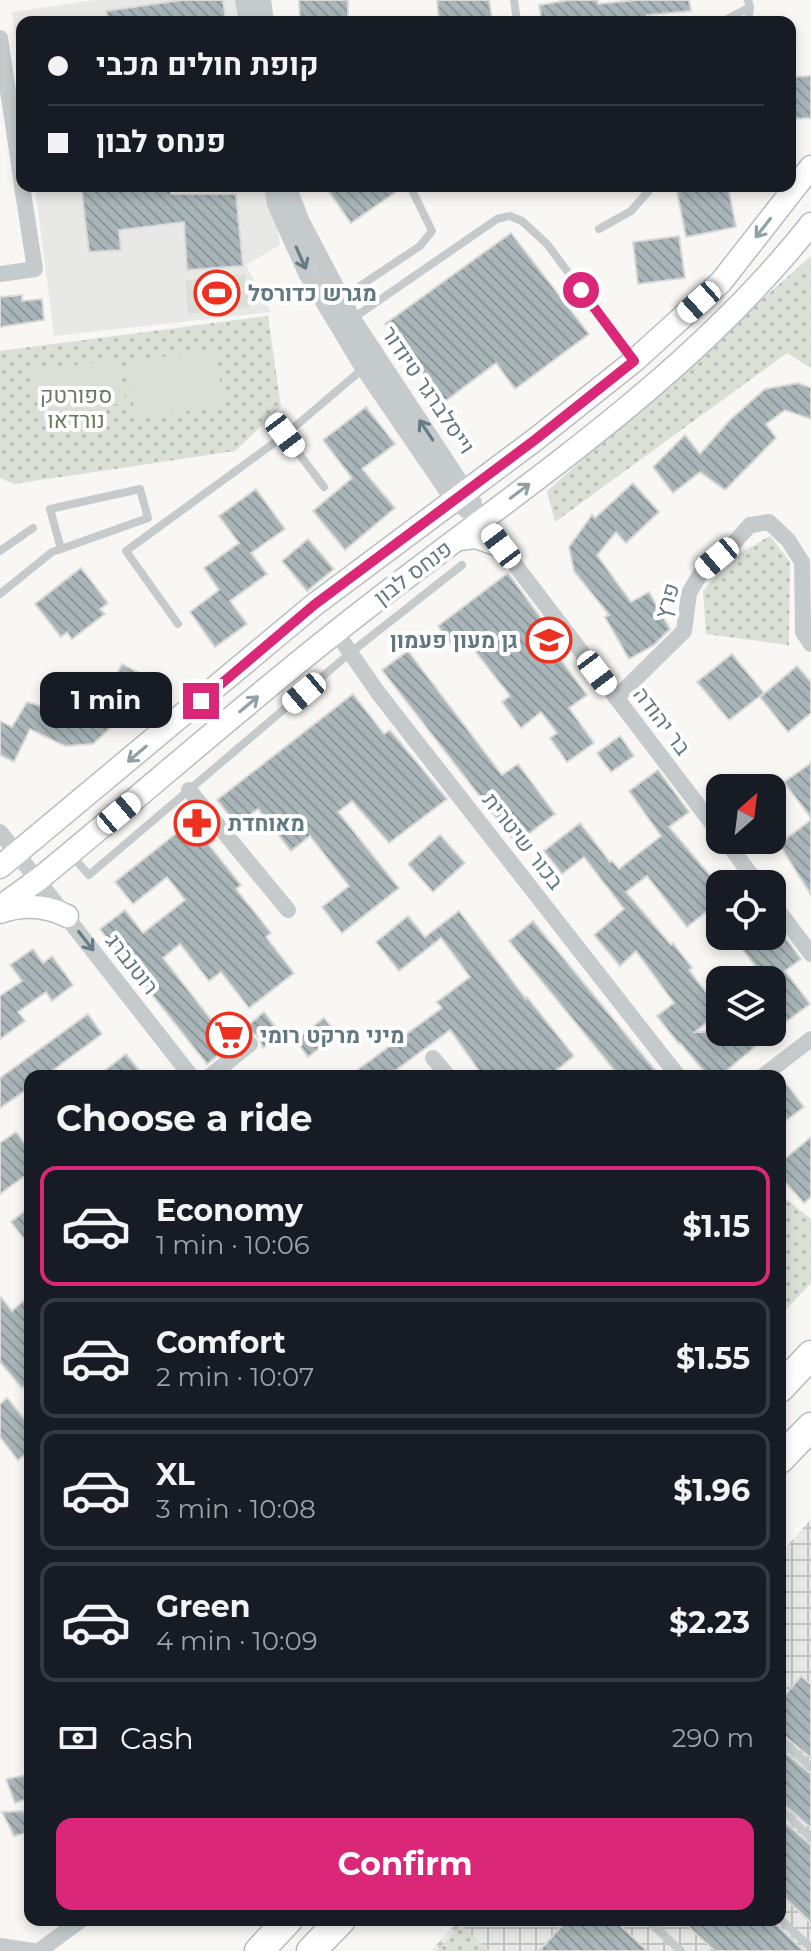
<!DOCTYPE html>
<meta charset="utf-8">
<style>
:root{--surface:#171b24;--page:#242831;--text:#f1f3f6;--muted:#9ea1a6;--line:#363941;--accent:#db2777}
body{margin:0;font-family:Montserrat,Heebo,sans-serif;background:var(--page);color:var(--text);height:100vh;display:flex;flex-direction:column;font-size:30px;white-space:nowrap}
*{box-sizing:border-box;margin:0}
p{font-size:26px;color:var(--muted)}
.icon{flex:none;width:44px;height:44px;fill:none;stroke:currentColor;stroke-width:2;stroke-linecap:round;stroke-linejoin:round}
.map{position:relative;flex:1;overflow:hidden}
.panel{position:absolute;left:24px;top:1070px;width:762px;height:856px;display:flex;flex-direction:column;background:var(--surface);border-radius:16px;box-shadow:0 4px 12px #0003}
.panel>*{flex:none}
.banner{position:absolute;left:16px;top:16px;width:780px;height:176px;border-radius:16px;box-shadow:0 4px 12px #0003;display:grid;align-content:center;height:176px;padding:0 32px;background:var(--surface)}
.needle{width:52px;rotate:28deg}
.tools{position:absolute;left:706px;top:774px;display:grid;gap:16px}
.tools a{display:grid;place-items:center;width:80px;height:80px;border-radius:16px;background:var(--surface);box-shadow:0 4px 12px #0003;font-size:40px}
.end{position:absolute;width:36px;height:36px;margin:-18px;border:10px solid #db2777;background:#fff;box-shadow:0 0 0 4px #fff}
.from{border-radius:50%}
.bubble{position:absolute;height:56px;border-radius:16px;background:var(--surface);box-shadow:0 4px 12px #0003;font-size:26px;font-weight:700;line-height:56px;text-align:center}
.car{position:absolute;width:24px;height:48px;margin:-24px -12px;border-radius:10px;box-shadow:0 0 6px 2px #0007;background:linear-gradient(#fff 24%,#345 0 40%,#fff 0 76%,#345 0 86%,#fff 0)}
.banner b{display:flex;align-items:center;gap:28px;height:76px;font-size:30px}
.banner b+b{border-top:2px solid var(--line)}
.banner i{width:20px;height:20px;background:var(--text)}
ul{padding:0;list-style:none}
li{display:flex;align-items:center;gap:24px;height:120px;margin:0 16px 12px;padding:0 16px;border:4px solid var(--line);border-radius:16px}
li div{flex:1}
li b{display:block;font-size:30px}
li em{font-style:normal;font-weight:700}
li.current{border-color:var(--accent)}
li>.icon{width:72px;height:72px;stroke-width:1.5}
h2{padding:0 32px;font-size:36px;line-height:96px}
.pay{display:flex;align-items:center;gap:20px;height:88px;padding:0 32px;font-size:30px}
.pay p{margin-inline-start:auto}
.cta{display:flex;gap:16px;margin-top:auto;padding:16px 32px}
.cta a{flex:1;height:92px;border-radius:16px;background:var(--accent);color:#fff;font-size:32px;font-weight:700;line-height:92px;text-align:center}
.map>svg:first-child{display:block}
.built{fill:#e8e9e7}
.industrial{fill:url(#industrial-grid)}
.grass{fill:url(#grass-dots)}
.garden{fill:#dae0d5}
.building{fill:url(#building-back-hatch);stroke:#d9d9d7;stroke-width:2}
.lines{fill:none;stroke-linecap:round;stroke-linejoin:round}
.secondary-casing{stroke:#b7bec1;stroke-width:25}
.motorway-casing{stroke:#b7bcbe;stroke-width:31}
.service{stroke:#c5cacc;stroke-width:8}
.minor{stroke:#c5cacc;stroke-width:16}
.tertiary{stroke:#c5cacc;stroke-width:18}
.secondary{stroke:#fff;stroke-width:22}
.motorway{stroke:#fff;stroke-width:28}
.oneway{stroke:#90a0a7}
.oneway2{stroke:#667c85}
.route{stroke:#db2777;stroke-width:10}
.labels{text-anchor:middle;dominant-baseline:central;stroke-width:8;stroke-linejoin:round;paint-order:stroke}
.poi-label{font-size:22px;font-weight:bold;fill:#617881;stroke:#fff;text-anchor:start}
.street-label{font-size:22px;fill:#617881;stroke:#fff}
.park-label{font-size:22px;fill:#687960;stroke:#fff}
</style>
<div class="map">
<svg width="811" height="1951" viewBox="0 0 811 1951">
<defs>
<pattern id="industrial-grid" width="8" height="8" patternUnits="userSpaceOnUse" patternTransform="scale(2)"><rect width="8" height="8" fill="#e8e9e7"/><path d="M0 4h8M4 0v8" fill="none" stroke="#bfc2c1"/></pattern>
<pattern id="grass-dots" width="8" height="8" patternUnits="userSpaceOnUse" patternTransform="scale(2)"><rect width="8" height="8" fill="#dae0d5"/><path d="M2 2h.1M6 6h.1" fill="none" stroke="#b4bab2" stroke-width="1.8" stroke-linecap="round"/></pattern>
<pattern id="building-back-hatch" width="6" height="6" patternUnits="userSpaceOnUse" patternTransform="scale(2)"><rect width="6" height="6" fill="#a9b5b8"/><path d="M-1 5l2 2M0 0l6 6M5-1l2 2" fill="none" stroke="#8d989b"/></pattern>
</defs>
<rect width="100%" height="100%" fill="#f8f7f4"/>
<g class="built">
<polygon points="95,0 240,0 244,22 22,22 22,89 12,12"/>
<polygon points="35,186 270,186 280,245 246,265 271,312 54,336"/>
</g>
<polygon class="industrial" points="811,1519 811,1951 431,1951 459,1920 780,1920 780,1554"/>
<g class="grass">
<polygon points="811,256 811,368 787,353 555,522 547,491"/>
<polygon points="268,316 281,407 235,451 14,484 0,478 0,351"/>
<polygon points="770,536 790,562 789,645 706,634 703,591 735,556"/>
<polygon points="780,1194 811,1219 811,1283 780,1316"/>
<polygon points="461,1925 490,1951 437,1951"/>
</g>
<g class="garden">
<polygon points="245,274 249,307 188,314 185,280"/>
<polygon points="215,350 224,406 135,419 127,361"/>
<polygon points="119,360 126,403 39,414 31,370"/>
</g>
<g class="building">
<polygon points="182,0 223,0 226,22 108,22 106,11"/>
<polygon points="299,0 348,0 348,22 300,22"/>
<polygon points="437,0 489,0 492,18 439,22"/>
<polygon points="570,0 597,0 598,4 636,0 689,0 691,11 647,15 648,22 542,22 539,5"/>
<polygon points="811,76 811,118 790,119 790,77"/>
<polygon points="81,186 170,186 171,194 236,194 243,266 187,270 184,222 119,230 121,250 89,252"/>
<polygon points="325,186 403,186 403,187 351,223"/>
<polygon points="708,186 728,186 736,227 686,237 677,192"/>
<polygon points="511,233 589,334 515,389 496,363 444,402 385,324"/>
<polygon points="679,236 685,278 638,284 633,242"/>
<polygon points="22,295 22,301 42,299 44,320 0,327 0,297"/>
<polygon points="798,383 811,388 811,419 785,410 766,424 776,438 725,490 700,472 673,493 653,467 685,435 700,454 730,420 765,389"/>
<polygon points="366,407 395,444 362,469 395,508 345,550 313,511 352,478 323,440"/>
<polygon points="633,483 659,512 626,543 616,532 597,555 631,602 649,592 670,629 654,645 629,659 605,617 609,615 574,571 569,547 592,515 595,518"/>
<polygon points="256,489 285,529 251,553 267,574 230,601 247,624 215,647 190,612 219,590 204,568 239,543 219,516"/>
<polygon points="308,539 334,569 307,591 282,561"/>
<polygon points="81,568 108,603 100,609 105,614 72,639 67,632 61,637 35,604"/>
<polygon points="508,573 556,639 549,644 587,695 569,708 594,743 567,762 550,738 557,733 541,712 521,728 502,702 510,696 468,642 457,651 438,626"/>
<polygon points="408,651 502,775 518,764 555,814 516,843 382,670"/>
<polygon points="732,654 764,693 729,720 697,682"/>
<polygon points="122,664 147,677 134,703 109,690"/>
<polygon points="797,666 811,682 811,713 788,732 760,697"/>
<polygon points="101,693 122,717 93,744 65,746 30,729 14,762 0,755 0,721 12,727 27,702 72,715"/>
<polygon points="353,694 384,734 390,730 447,799 389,843 352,801 338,812 399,888 342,933 322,907 349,886 310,836 291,851 258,809 237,825 217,800"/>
<polygon points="620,736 634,756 611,772 597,753"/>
<polygon points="811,763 811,818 784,782"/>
<polygon points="658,770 689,812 669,827 720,887 720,921 710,909 687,927 647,876 626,892 671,945 673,943 692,968 689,970 720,1011 695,1032 746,1032 757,1045 720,1076 708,1076 680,1043 679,1044 657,1016 674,1003 636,951 620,966 594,935 624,909 584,857 562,874 544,851 580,823 610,862 612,861 619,869 661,836 629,791"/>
<polygon points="197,817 216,840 209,845 241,885 236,889 271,933 266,937 294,973 249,1008 221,972 209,981 180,944 163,958 231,1045 207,1064 100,929 125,910 143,933 185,900 167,877 133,904 115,882"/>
<polygon points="811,820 811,895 779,844"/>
<polygon points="440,835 465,863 433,892 408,864"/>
<polygon points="459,911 526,999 527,997 574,1056 549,1076 483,1076 450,1030 388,1076 349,1076 442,1008 437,1002 470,977 441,938 399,971 376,942 408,916 425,937"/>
<polygon points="772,920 801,959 785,971 810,1004 772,1032 772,980 766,980 732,936 772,936"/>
<polygon points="533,921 660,1076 619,1076 509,941"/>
<polygon points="33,949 43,963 52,956 73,985 52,1001 46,992 18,1012 25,1021 0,1039 0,996 22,981 10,965"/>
<polygon points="264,1012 281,1034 263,1048 259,1038 246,1027"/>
<polygon points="88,1014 102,1034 45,1076 30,1076 30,1087 0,1108 0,1078"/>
<polygon points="324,1018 337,1034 308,1057 296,1040"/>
<polygon points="126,1054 139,1070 132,1076 98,1076"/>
<polygon points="787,1085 804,1107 780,1125 780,1090"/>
<polygon points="16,1132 30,1151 30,1172 0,1194 0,1143"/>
<polygon points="811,1137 811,1197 804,1203 780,1176 780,1163"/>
<polygon points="30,1207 30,1246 11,1222"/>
<polygon points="30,1295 30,1381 22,1388 0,1362 0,1296 12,1311"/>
<polygon points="7,1398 30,1426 30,1451 18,1460 0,1437 0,1404"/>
<polygon points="801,1676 811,1685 811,1758 780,1732 780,1701"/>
<polygon points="780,1748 811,1774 811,1828 780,1801"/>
<polygon points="28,1775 30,1798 15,1803 6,1779"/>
<polygon points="23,1811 30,1825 30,1832 14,1836 2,1812"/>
<polygon points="780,1818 811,1845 811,1923 780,1893"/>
<polygon points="567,1920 614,1920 648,1951 539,1951"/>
<polygon points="681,1920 772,1920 804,1951 715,1951"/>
</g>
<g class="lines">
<g class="secondary-casing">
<g id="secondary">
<polyline points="459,539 476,537 501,546"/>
<polyline points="0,867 314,605 536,439 634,361 721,282 811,167"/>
<path d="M0,907L39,879C138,798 235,712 336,632C498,502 681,389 811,224"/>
<path d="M0,912C23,904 45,905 67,916"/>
</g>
</g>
<g class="motorway-casing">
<g id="motorway">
<polyline points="780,1388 811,1355"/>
<polyline points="780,1459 811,1427"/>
<polyline points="259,1951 288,1920"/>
<polyline points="311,1951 341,1920"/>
</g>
</g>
<g class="service">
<polyline points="514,0 517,22"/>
<polyline points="722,22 750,7 748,0"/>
<polyline points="748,22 750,7"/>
<polyline points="599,229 631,211 653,186"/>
<polyline points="342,298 420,246 432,231 410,186"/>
<polyline points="352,319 497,219 510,216 522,221 547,244 633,360"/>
<polyline points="285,435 324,487"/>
<polyline points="0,551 33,528"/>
<polyline points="0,594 52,552 61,549 148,518 140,489 50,509 61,549"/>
<polyline points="178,624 126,551 285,435 365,367"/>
<polyline points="72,856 89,875 350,653 462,565"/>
<polyline points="780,1739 811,1767"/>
<polyline points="780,1808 811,1838"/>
<polyline points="780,1919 811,1948"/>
<polyline points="647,1920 681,1951"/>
</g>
<g class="minor">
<polyline points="0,38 22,184"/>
<polyline points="0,274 35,269 22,186"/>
<polyline points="481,520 720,834"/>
<polyline points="336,632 379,694 678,1076"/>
<polyline points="616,698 684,631 689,593 702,571 731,546 750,525 769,522 788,540 802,562 803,632 811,644"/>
<polyline points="189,790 288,910"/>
<polyline points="0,832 191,1076"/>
<polyline points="725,840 758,884"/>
<polyline points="772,902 811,954"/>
<polyline points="433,1058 448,1076"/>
<polyline points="210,1076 250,1044"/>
<polyline points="763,1076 811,1039"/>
<polyline points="0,1946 33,1951"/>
<polyline points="39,1951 81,1920"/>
</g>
<g class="tertiary">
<polyline points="244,0 248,22"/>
<polyline points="262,0 265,22"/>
<polyline points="273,186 276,204 307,273 364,368 454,500 481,520"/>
<polyline points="287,186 301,222 352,319 473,503"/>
</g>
<use href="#secondary" class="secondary"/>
<use href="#motorway" class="motorway"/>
</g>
<defs><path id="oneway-shaft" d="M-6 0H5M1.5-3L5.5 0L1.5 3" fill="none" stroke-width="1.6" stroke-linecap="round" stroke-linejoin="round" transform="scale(2)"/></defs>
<g class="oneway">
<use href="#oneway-shaft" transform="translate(763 228) rotate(128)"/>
<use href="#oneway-shaft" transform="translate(520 491) rotate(-37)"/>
<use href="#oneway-shaft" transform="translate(249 704) rotate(-40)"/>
<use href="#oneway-shaft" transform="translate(137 754) rotate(140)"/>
</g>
<g class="oneway2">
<use href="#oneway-shaft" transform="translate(301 258) rotate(66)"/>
<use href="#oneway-shaft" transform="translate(426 430) rotate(-124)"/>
<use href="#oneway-shaft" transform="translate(86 941) rotate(52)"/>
</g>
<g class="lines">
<polyline class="route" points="201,701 314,605 536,439 634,361 581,290"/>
</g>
<defs>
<g id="stadium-ring" transform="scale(2.3)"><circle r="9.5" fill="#fff" stroke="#ed301f" stroke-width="1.5"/><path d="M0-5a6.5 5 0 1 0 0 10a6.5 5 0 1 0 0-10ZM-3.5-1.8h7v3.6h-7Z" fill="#ed301f"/></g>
<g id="school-ring" transform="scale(2.3)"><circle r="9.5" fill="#fff" stroke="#ed301f" stroke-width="1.5"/><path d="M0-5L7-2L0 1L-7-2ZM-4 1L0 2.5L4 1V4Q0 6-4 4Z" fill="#ed301f"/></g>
<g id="pharmacy-ring" transform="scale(2.3)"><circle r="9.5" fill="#fff" stroke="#ed301f" stroke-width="1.5"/><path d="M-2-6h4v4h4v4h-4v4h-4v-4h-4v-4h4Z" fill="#ed301f"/></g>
<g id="supermarket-ring" transform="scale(2.3)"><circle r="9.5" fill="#fff" stroke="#ed301f" stroke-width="1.5"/><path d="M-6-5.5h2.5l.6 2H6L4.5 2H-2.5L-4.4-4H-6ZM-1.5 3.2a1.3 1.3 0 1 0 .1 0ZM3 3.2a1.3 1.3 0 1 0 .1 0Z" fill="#ed301f"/></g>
</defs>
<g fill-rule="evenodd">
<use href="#stadium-ring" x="217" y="293"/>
<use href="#school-ring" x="549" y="640"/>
<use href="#pharmacy-ring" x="197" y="823"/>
<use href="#supermarket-ring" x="229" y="1035"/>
</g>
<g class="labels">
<g class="poi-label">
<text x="248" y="293">מגרש כדורסל</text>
<text x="518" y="640" text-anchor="end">גן מעון פעמון</text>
<text x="228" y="823">מאוחדת</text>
<text x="260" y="1035">מיני מרקט רומי</text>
</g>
<g class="street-label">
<text transform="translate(428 390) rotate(56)">וייסלברגר טיודור</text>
<text transform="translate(413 573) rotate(-37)">פנחס לבון</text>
<text transform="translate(667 601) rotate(-73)">פרץ</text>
<text transform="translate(662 721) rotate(53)">בר יהודה</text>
<text transform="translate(523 841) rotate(52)">בכור שיטרית</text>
<text transform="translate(132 964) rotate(52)">רוטנברג</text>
</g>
<g class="park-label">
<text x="76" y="395">ספורטק<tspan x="76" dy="25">נורדאו</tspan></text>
</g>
</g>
</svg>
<div class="tools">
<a><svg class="needle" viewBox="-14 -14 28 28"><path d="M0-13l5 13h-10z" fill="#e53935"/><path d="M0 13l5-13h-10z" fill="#9ea1a6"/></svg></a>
<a><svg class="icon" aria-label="locate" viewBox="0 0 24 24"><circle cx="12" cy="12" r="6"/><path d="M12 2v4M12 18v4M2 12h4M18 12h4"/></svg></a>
<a><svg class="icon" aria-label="layers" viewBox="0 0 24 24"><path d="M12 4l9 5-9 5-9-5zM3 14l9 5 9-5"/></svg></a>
</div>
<i class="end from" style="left:581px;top:290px"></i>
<i class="end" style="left:201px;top:701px"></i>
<div class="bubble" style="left:40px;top:672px;width:132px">1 min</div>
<i class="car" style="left:699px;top:302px;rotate:228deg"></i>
<i class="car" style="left:285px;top:435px;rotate:143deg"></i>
<i class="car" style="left:501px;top:546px;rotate:323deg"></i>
<i class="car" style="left:717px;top:558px;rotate:230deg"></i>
<i class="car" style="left:597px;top:673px;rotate:143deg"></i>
<i class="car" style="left:304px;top:693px;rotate:230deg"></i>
<i class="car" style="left:119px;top:813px;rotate:50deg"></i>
<div class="banner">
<b><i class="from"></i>קופת חולים מכבי</b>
<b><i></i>פנחס לבון</b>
</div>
<section class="panel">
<h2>Choose a ride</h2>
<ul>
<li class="current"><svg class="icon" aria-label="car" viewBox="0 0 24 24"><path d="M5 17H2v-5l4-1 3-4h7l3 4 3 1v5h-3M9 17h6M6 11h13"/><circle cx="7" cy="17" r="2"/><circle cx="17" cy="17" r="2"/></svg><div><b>Economy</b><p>1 min · 10:06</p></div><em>$1.15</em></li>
<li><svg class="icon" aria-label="car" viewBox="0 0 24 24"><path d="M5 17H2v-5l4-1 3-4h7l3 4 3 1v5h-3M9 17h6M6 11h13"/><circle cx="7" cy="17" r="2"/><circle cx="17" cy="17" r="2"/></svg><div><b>Comfort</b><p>2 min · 10:07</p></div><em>$1.55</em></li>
<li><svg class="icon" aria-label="car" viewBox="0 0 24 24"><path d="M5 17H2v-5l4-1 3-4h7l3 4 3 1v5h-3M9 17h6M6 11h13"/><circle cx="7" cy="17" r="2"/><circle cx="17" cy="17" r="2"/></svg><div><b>XL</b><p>3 min · 10:08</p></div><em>$1.96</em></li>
<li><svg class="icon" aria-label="car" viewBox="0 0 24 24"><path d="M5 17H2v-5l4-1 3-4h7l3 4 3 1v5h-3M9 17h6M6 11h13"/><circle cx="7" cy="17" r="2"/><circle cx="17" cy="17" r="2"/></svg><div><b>Green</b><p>4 min · 10:09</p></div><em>$2.23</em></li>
</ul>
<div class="pay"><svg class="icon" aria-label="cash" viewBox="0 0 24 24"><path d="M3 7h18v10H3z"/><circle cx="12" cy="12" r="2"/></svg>Cash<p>290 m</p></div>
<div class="cta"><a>Confirm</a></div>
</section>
</div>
